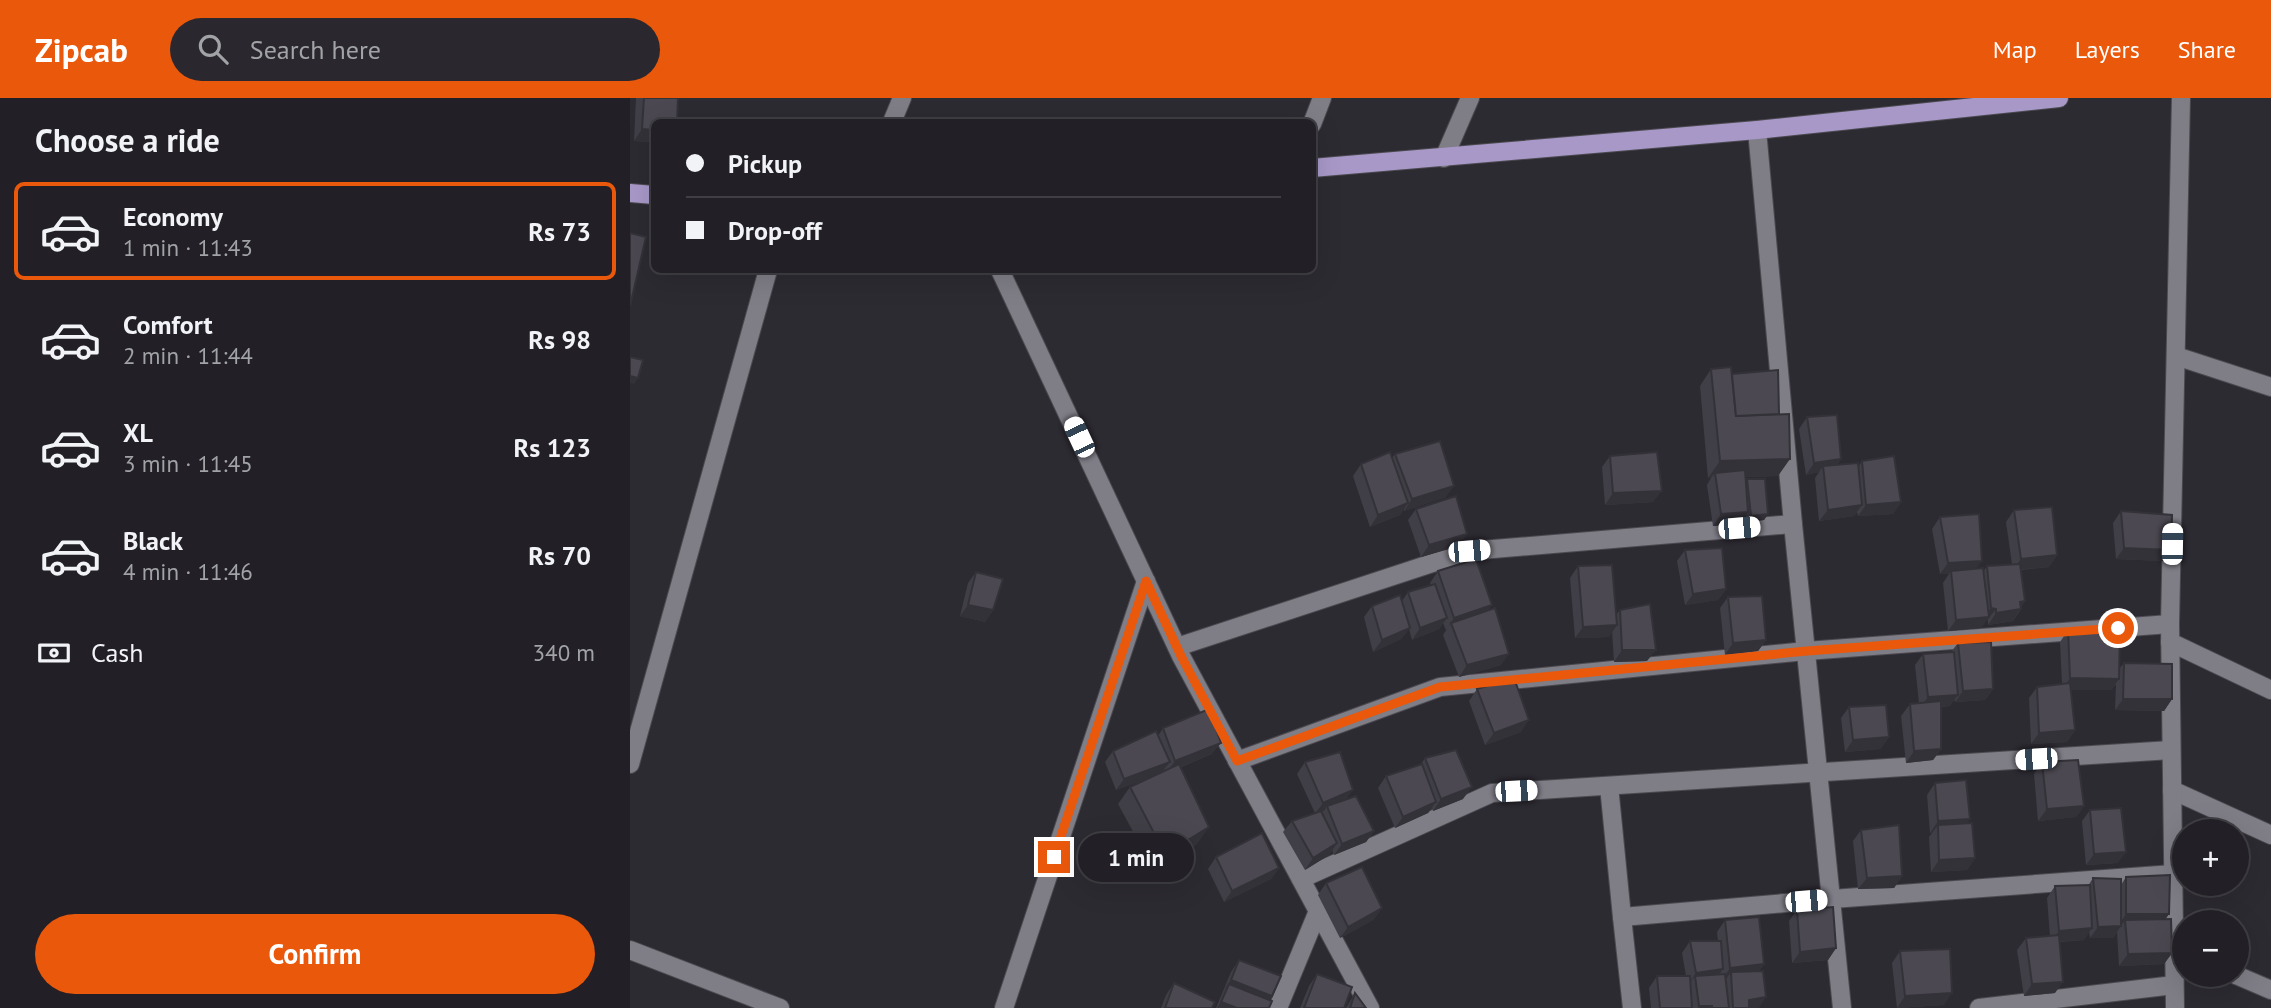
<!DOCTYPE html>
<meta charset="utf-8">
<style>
:root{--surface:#222026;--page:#2a282e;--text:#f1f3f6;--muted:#a2a3a7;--line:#3f3e43;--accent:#ea580c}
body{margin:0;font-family:"PT Sans",sans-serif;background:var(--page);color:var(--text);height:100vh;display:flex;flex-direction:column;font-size:26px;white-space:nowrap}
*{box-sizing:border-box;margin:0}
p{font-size:23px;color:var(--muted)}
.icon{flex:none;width:38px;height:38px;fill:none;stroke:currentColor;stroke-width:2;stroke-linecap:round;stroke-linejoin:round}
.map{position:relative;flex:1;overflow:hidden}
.sheet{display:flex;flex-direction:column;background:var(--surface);width:630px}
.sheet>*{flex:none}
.guide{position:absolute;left:21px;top:21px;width:665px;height:154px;border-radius:10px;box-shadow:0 7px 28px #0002,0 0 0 2px var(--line);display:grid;align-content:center;height:154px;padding:0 35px;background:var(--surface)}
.controls{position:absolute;left:1542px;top:721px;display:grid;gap:14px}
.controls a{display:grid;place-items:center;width:77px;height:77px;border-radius:50%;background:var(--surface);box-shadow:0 7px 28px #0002,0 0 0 2px var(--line);font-size:35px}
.end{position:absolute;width:32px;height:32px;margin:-16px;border:9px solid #ea580c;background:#fff;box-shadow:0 0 0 4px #fff}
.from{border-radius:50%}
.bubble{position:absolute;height:49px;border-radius:24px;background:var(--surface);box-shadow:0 7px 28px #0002,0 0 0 2px var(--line);font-size:23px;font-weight:700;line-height:49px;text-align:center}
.car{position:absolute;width:21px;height:42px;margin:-21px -10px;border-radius:9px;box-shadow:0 0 5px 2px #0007;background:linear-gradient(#fff 24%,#345 0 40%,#fff 0 76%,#345 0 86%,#fff 0)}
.guide b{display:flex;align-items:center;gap:24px;height:66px;font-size:26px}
.guide b+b{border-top:2px solid var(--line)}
.guide i{width:18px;height:18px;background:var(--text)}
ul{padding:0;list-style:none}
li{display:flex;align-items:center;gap:21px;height:98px;margin:0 14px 10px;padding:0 21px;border:4px solid transparent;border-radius:10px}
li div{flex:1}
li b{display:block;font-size:26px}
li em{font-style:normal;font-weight:700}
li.active{border-color:var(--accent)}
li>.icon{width:63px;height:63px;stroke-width:1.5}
h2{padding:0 35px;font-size:32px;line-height:84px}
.pay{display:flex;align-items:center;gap:18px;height:77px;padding:0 35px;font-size:26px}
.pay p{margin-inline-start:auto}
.action{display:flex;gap:14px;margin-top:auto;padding:14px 35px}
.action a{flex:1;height:80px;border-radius:42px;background:var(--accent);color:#fff;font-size:28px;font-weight:700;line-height:80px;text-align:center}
header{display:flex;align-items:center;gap:42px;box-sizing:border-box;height:98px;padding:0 35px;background:var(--accent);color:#fff}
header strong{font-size:33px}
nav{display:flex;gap:38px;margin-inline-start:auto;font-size:24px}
.search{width:490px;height:63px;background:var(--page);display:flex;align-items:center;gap:18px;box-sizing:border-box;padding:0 24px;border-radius:38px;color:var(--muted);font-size:26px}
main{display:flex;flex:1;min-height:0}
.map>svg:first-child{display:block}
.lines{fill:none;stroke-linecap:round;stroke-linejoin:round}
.street-casing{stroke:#4c4a50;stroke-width:20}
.primary-casing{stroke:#4c4a50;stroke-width:20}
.street{stroke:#7f7d86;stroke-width:18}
.primary{stroke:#a798c8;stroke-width:18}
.wall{fill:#403e46}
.shaded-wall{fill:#343239}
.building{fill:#4b4851;stroke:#343239;stroke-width:2}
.route{stroke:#ea580c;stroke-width:9}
</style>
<header>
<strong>Zipcab</strong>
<div class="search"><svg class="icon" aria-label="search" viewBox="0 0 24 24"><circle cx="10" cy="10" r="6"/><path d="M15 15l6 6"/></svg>Search here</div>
<nav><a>Map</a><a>Layers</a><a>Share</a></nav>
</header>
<main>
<section class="sheet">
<h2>Choose a ride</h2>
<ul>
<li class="active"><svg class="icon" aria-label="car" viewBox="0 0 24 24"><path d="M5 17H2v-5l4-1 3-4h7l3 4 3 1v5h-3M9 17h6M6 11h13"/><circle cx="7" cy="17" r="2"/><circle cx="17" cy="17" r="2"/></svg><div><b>Economy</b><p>1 min · 11:43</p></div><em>Rs 73</em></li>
<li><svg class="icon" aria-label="car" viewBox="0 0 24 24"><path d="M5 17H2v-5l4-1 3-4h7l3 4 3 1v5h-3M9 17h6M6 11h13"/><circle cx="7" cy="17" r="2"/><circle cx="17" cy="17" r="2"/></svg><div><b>Comfort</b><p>2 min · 11:44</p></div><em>Rs 98</em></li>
<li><svg class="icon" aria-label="car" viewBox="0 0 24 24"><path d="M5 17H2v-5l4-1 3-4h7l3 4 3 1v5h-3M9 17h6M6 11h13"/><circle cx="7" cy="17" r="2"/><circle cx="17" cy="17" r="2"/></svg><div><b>XL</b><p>3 min · 11:45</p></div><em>Rs 123</em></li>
<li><svg class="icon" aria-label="car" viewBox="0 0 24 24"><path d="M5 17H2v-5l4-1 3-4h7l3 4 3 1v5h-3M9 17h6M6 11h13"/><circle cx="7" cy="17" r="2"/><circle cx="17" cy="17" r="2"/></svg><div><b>Black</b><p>4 min · 11:46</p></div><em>Rs 70</em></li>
</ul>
<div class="pay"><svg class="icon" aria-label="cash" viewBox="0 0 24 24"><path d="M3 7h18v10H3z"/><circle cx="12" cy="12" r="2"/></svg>Cash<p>340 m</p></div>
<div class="action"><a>Confirm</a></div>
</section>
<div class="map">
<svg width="1641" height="910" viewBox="0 0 1641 910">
<rect width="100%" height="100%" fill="#2d2b32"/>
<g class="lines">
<g class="street-casing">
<g id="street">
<polyline points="262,24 272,0"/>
<polyline points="682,26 692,0"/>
<polyline points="1127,32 1163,426 1212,910"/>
<polyline points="814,60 840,0"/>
<polyline points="370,172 551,558 740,910"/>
<polyline points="1546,258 1641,289"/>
<polyline points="1540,544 1641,592"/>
<polyline points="547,549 839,453 1163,426"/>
<polyline points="607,663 810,589 1176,553 1540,526"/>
<polyline points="0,666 138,172"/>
<polyline points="979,688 992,819 1202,801 1543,776"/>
<polyline points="1542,692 1641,737"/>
<polyline points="671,781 862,695 1541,652"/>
<polyline points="992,819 1002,910"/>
<polyline points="0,852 150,910"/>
<polyline points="1606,877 1641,892"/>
<polyline points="374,910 516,483"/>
<polyline points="648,910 688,813"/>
<polyline points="1349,910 1544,887"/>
<polyline points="1545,910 1540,526 1551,0"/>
</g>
</g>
<g class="primary-casing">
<g id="primary">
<polyline points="682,70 1127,32 1429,0"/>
<polyline points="0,95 24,97"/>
</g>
</g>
<use href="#street" class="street"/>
<use href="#primary" class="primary"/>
</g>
<g class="wall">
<polygon points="6,0 48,0 24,24 24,44 4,43"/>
<polygon points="1081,271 1101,276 1148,378 1116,379 1116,382 1138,416 1134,422 1117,424 1116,417 1110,426 1083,428 1077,387 1081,380 1078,380 1070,288"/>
<polygon points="1177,319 1211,361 1207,367 1228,369 1232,363 1271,404 1263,416 1228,418 1227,414 1224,418 1189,423 1185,380 1189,374 1176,377 1169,331"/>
<polygon points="765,356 816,399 774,413 774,411 770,417 740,429 723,378 731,366 762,360"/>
<polygon points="980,358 1023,404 975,407 972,369"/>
<polygon points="786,411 829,448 791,459 778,422"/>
<polygon points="1384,412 1427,457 1419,469 1391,472 1391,511 1383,523 1358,527 1358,522 1356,522 1351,530 1318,533 1313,485 1319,476 1310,476 1302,431 1310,419 1347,471 1353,474 1357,468 1382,466 1376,424"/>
<polygon points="1491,413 1541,452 1533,463 1486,461 1483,425"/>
<polygon points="1055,452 1096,491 1088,502 1055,507 1047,463"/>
<polygon points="948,468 986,517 990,512 1017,563 984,564 982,533 979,539 945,540 940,480"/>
<polygon points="808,473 858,512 871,567 829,579 813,537 817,531 816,532 813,525 809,531 782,542 779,531 771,541 743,554 734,519 742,508 772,503 778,494 801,487 800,485"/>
<polygon points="346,474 363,512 355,524 330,518 338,485"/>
<polygon points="1098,499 1136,542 1128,553 1095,557 1090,510"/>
<polygon points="1438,532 1489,571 1494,565 1542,601 1534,613 1485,612 1486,586 1481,592 1441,592 1445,632 1437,644 1401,646 1399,600 1407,589 1432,586 1430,544"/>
<polygon points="1328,545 1363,591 1355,602 1325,604 1324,601 1320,608 1311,609 1311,651 1303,662 1276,665 1271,618 1280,606 1289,605 1285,567 1293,556 1321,554"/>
<polygon points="847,591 891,634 855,647 839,603"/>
<polygon points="1219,609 1259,639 1250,651 1215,654 1211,620"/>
<polygon points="533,630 582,656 551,669 567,746 524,772 488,706 500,689 521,679 486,692 475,664 483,653 528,638"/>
<polygon points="795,660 833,701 803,713 802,710 798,715 765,730 748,690 756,678 791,666"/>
<polygon points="675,664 717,701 744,733 736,744 704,757 702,752 699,757 675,772 653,734 662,723 685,715 667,676"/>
<polygon points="1412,664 1454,708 1446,719 1408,723 1404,676"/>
<polygon points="1305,685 1337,725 1345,760 1337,772 1301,774 1299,739 1302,735 1300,735 1297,697"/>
<polygon points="1460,712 1488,765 1456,767 1452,723"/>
<polygon points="1231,732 1272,778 1264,790 1228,791 1223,743"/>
<polygon points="586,759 649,770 641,781 594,804 578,771"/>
<polygon points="1496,779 1535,822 1542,855 1534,866 1489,868 1487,834 1483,840 1460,840 1459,834 1454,842 1430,844 1425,895 1394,898 1387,852 1396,840 1420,838 1417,800 1425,788 1458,788 1463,780 1491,787"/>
<polygon points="696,785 752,810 743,822 710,840 688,797"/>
<polygon points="1167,812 1206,850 1198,862 1162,865 1159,823"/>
<polygon points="1095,822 1134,866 1129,873 1129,910 1021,910 1019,890 1027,878 1056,878 1052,855 1060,843 1088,843 1087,834"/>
<polygon points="1270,853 1314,907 1267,910 1262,865"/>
<polygon points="609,862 642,898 639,902 639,910 586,910 601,874"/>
<polygon points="687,876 714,910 670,910 679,888"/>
<polygon points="544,885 582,910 531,910 536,897"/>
<polygon points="725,895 736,910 716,910"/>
</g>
<g class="shaded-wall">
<polygon points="12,31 24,32 24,44 4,43"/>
<polygon points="0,278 8,280 4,286 0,285"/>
<polygon points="1160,361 1148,378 1085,380 1085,375 1081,380 1078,380 1090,363"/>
<polygon points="1211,361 1203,372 1193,368 1189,374 1176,377 1184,365"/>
<polygon points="824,388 816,399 774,413 782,401"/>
<polygon points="1032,393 1023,404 975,407 983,395"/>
<polygon points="1271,404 1263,416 1228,418 1236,407"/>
<polygon points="778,405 770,417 740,429 748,417"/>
<polygon points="1232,407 1224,418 1189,423 1198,412"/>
<polygon points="1118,414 1110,426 1083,428 1091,416"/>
<polygon points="1138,416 1134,422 1117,424 1121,418"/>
<polygon points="837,436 829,448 791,459 799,447"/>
<polygon points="1494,450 1541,452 1533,463 1486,461"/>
<polygon points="1427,457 1419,469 1383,472 1391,461"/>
<polygon points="1352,463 1344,474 1321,473 1319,476 1310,476 1318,465"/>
<polygon points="1096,491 1088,502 1055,507 1063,496"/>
<polygon points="1395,503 1383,523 1358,527 1366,515 1390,504"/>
<polygon points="338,507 363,512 355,524 330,518"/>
<polygon points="862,507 854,519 821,525 816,532 824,520"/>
<polygon points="1361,510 1366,511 1351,530 1318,533 1326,522 1354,519"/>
<polygon points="817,520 809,531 782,542 790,530"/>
<polygon points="987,527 979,539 945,540 953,529"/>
<polygon points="780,530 771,541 743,554 752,542"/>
<polygon points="1136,542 1128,553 1095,557 1103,545"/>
<polygon points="992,552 1026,552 1017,563 984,564"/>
<polygon points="879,556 871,567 829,579 837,567"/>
<polygon points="1440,580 1489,581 1481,592 1432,592"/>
<polygon points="1363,591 1355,602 1325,604 1333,593"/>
<polygon points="1328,597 1320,608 1290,610 1298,599"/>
<polygon points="1493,601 1542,601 1534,613 1485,612"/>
<polygon points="899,622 891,634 855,647 864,635"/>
<polygon points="1445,632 1437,644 1401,646 1409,635"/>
<polygon points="1259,639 1250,651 1215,654 1223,642"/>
<polygon points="591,645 582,656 537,674 545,663"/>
<polygon points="1311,651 1303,662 1276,665 1284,653"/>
<polygon points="540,664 531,675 486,692 494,681"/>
<polygon points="842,689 833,701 803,713 811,701"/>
<polygon points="723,692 715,703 697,708 694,713 685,716 693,705"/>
<polygon points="806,704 798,715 765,730 773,719"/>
<polygon points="1454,708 1446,719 1408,723 1417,711"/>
<polygon points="1340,721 1332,733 1308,727 1302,735 1300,735 1308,723"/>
<polygon points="579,729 567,746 524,772 535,756"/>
<polygon points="744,733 736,744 704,757 712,746"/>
<polygon points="707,745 699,757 675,772 683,760"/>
<polygon points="1496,754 1488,765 1456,767 1464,756"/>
<polygon points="1345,760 1337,772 1301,774 1309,762"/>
<polygon points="649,770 641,781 594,804 602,793"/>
<polygon points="1272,778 1264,790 1228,791 1237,780"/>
<polygon points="752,810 743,822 710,840 718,829"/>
<polygon points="1496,816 1539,816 1531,828 1495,822 1491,828 1488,828"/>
<polygon points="1491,828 1483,840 1460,840 1468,829"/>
<polygon points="1462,830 1454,842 1421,844 1429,833"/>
<polygon points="1206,850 1198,862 1162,865 1170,854"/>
<polygon points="1542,855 1534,866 1489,868 1498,856"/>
<polygon points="1134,866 1126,877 1101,874 1096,881 1092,882 1100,870"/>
<polygon points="1093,871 1085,882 1065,878 1058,887 1066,875"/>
<polygon points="601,882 642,898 634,909 599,886 593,893"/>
<polygon points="1433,884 1425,895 1394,898 1402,886"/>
<polygon points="1322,895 1314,907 1267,910 1275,898"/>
<polygon points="1136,899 1129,910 1113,910 1119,902"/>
<polygon points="591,904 607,910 590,910 590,908 589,910 587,910"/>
<polygon points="1069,908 1082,908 1080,910 1068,910"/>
</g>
<g class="building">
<polygon points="14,0 48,0 47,24 24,24 24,32 12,31"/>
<polygon points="0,135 16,139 0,208"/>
<polygon points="0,259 13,262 8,280 0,278"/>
<polygon points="1101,269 1106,318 1159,316 1160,361 1090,363 1081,271"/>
<polygon points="1148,272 1149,316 1106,318 1102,276"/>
<polygon points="1207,317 1211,361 1184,365 1177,319"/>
<polygon points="810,343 824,388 782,401 765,356"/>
<polygon points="760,354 778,405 748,417 731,366"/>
<polygon points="1027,354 1032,393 983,395 980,358"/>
<polygon points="1264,358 1271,404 1236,407 1232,363"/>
<polygon points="1228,365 1232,407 1198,412 1193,368"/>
<polygon points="1115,372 1118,414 1091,416 1085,375"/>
<polygon points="1117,381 1135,381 1138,416 1121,418"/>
<polygon points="826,398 837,436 799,447 786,411"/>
<polygon points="1422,409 1427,457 1391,461 1384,412"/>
<polygon points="1491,413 1542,417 1541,452 1494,450"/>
<polygon points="1349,416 1352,463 1318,465 1310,419"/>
<polygon points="1092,450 1096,491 1063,496 1055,452"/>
<polygon points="846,461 862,507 824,520 808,473"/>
<polygon points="1390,466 1395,503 1390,504 1391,511 1366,515 1366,511 1361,510 1357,468"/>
<polygon points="982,467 987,527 953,529 948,468"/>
<polygon points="1353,470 1359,519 1326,522 1321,473"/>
<polygon points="346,474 373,481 363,512 338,507"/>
<polygon points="805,486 817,520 790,530 778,494"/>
<polygon points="770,497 780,530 752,542 742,508"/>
<polygon points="1132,498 1136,542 1103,545 1098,499"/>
<polygon points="1020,506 1026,552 992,552 990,512"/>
<polygon points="865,510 879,556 837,567 821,525"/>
<polygon points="1490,530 1489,581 1440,580 1438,532"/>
<polygon points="1361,544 1363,591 1333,593 1328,545"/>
<polygon points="1324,554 1328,597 1298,599 1293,556"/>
<polygon points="1494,565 1542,566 1542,601 1493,601"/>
<polygon points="884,580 899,622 864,635 847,591"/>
<polygon points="1440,585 1445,632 1409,635 1407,589"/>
<polygon points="1311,603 1311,651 1284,653 1280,606"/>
<polygon points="1256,607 1259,639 1223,642 1219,609"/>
<polygon points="579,611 591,645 545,663 533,630"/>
<polygon points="526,633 540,664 494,681 483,653"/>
<polygon points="826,652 842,689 811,701 795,660"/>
<polygon points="710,654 723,692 693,705 675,664"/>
<polygon points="1448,662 1454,708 1417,711 1412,664"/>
<polygon points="549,666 579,729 535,756 500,689"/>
<polygon points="792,666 806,704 773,719 756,678"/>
<polygon points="1336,682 1340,721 1308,723 1305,685"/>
<polygon points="726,698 744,733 712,746 697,708"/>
<polygon points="1491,710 1496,754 1464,756 1460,712"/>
<polygon points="691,713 707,745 683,760 662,723"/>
<polygon points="1342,725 1345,760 1309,762 1308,727"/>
<polygon points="1269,727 1272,778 1237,780 1231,732"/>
<polygon points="632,735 649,770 602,793 586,759"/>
<polygon points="732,769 752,810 718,829 696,785"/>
<polygon points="1540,777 1539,816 1496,816 1496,779"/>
<polygon points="1463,780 1491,781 1491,828 1468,829"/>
<polygon points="1460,787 1462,830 1429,833 1425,788"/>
<polygon points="1203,809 1206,850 1170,854 1167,812"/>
<polygon points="1129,819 1134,866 1100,870 1095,822"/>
<polygon points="1541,821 1542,855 1498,856 1495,822"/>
<polygon points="1429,837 1433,884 1402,886 1396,840"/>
<polygon points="1060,843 1091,843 1093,871 1066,875"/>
<polygon points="1320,851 1322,895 1275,898 1270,853"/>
<polygon points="609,862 651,878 642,898 601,882"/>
<polygon points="1133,873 1136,899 1119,902 1119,910 1103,910 1101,874"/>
<polygon points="687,876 722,889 714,910 674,910"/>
<polygon points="1095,876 1099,910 1082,910 1082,908 1069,908 1065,878"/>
<polygon points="1027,878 1060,878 1062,910 1030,910"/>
<polygon points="544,885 585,904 582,910 535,910"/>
<polygon points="599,886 642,903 639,910 607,910 591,904"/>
<polygon points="725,895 736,910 720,910"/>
</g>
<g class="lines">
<polyline class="route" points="424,759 516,483 551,558 607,663 810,589 1177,553 1488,530"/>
</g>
</svg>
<div class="controls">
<a>+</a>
<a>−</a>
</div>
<i class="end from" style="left:1488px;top:530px"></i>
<i class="end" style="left:424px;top:759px"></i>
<div class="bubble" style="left:448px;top:735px;width:116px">1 min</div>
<i class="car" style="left:449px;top:339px;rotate:335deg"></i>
<i class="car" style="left:1109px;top:430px;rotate:85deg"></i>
<i class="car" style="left:1542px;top:446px;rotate:1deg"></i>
<i class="car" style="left:839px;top:453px;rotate:85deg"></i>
<i class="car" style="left:1406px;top:661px;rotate:266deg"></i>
<i class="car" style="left:886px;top:693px;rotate:87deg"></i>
<i class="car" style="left:1176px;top:803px;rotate:85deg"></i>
<div class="guide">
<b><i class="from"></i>Pickup</b>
<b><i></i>Drop-off</b>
</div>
</div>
</main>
